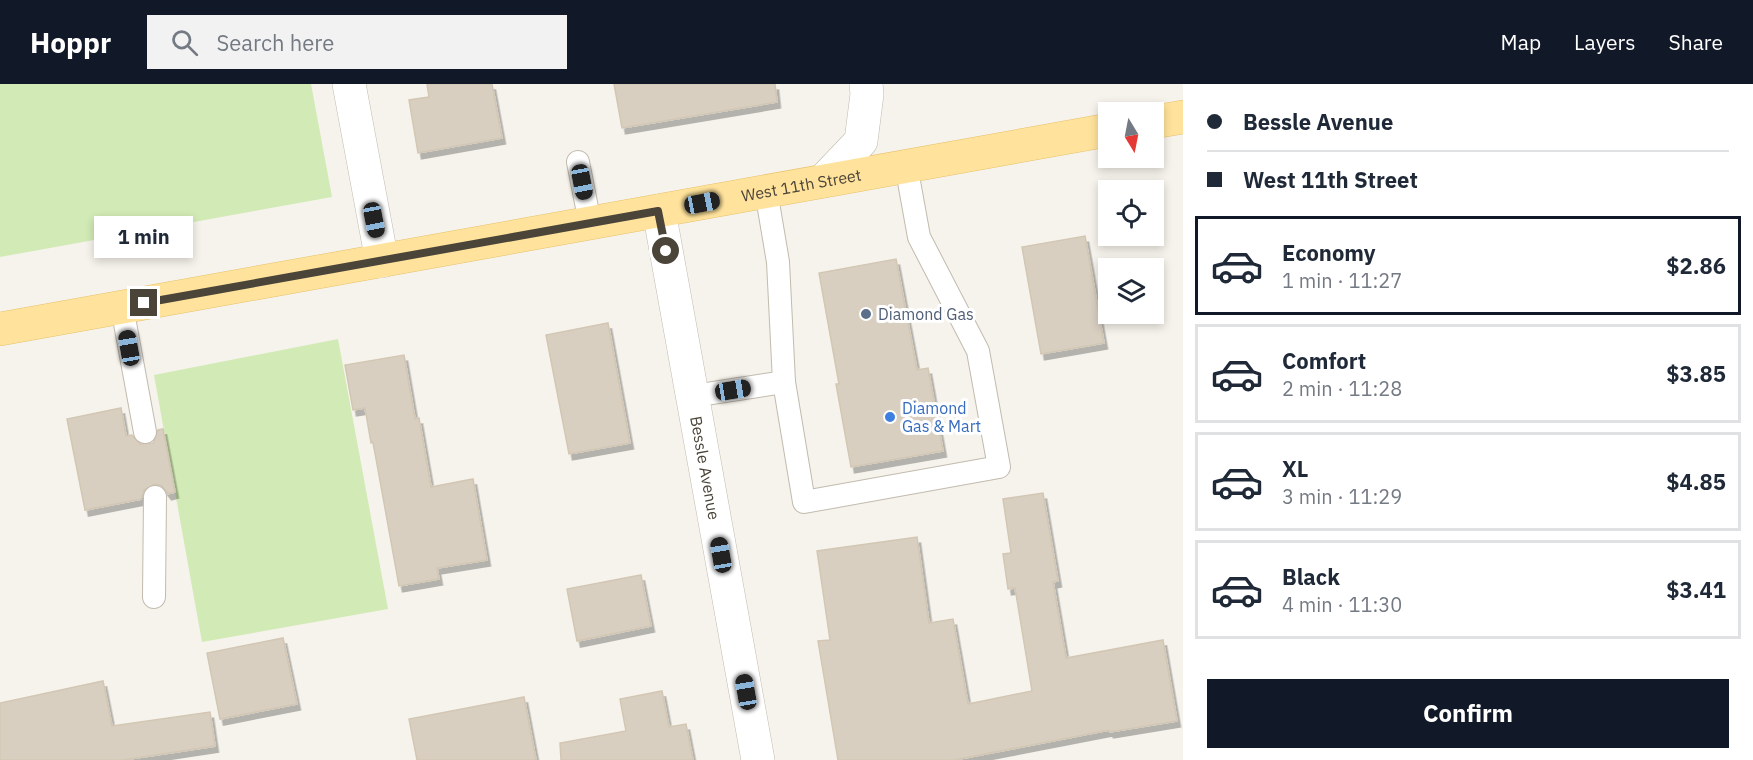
<!DOCTYPE html>
<meta charset="utf-8">
<style>
:root{--surface:#fff;--page:#f2f2f3;--text:#1f2937;--muted:#747a83;--line:#e0e1e3;--accent:#111827}
body{margin:0;font-family:"IBM Plex Sans",sans-serif;background:var(--page);color:var(--text);height:100vh;display:flex;flex-direction:column;font-size:22px;white-space:nowrap}
*{box-sizing:border-box;margin:0}
p{font-size:20px;color:var(--muted)}
.icon{flex:none;width:33px;height:33px;fill:none;stroke:currentColor;stroke-width:2;stroke-linecap:round;stroke-linejoin:round}
.map{position:relative;flex:1;overflow:hidden}
.details{display:flex;flex-direction:column;background:var(--surface);width:570px}
.details>*{flex:none}
.hud{display:grid;align-content:center;height:132px;padding:0 24px;background:var(--surface)}
.needle{width:39px;rotate:170deg}
.tools{position:absolute;left:1098px;top:18px;display:grid;gap:12px}
.tools a{display:grid;place-items:center;width:66px;height:66px;border-radius:0px;background:var(--surface);box-shadow:0 3px 9px #0003;font-size:30px}
.end{position:absolute;width:27px;height:27px;margin:-14px;border:8px solid #4b4439;background:#fff;box-shadow:0 0 0 3px #fff}
.from{border-radius:50%}
.bubble{position:absolute;height:42px;border-radius:0px;background:var(--surface);box-shadow:0 3px 9px #0003;font-size:20px;font-weight:700;line-height:42px;text-align:center}
.car{position:absolute;width:18px;height:36px;margin:-18px -9px;border-radius:8px;box-shadow:0 0 4px 2px #0007;background:linear-gradient(#222 24%,#8ab4d8 0 40%,#222 0 76%,#8ab4d8 0 86%,#222 0)}
.hud b{display:flex;align-items:center;gap:21px;height:57px;font-size:22px}
.hud b+b{border-top:2px solid var(--line)}
.hud i{width:15px;height:15px;background:var(--text)}
ul{padding:0;list-style:none}
li{display:flex;align-items:center;gap:18px;height:99px;margin:0 12px 9px;padding:0 12px;border:3px solid var(--line);border-radius:0px}
li div{flex:1}
li b{display:block;font-size:22px}
li em{font-style:normal;font-weight:700}
li.selected{border-color:var(--accent)}
li>.icon{width:54px;height:54px;stroke-width:1.5}
.primary-button{display:flex;gap:12px;margin-top:auto;padding:12px 24px}
.primary-button a{flex:1;height:69px;border-radius:0px;background:var(--accent);color:#fff;font-size:24px;font-weight:700;line-height:69px;text-align:center}
header{display:flex;align-items:center;gap:36px;box-sizing:border-box;height:84px;padding:0 30px;background:var(--accent);color:#fff}
header strong{font-size:28px}
nav{display:flex;gap:33px;margin-inline-start:auto;font-size:21px}
.search{width:420px;height:54px;background:var(--page);display:flex;align-items:center;gap:15px;box-sizing:border-box;padding:0 21px;border-radius:0px;color:var(--muted);font-size:22px}
main{display:flex;flex:1;min-height:0}
.map>svg:first-child{display:block}
.green{fill:#d2eab5}
.building{fill:#d8cfc1;stroke:#d3c7b4;stroke-width:1.5;filter:url(#shadow)}
.lines{fill:none;stroke-linecap:round;stroke-linejoin:round}
.service-casing{stroke:#c2bbae;stroke-width:24}
.minor-casing{stroke:#c2bbae;stroke-width:34}
.primary-casing{stroke:#e6c16a;stroke-width:34}
.service{stroke:#fff;stroke-width:22}
.minor{stroke:#fff;stroke-width:33}
.primary{stroke:#ffe39c;stroke-width:33}
.route{stroke:#4b4439;stroke-width:8}
.service-dot{fill:#5c6f8a;stroke:#fff;stroke-width:2}
.shop-dot{fill:#3f7fe0;stroke:#fff;stroke-width:2}
.labels{text-anchor:middle;dominant-baseline:central;stroke-width:6;stroke-linejoin:round;paint-order:stroke}
.street-label{font-size:16px;fill:#4b4439;stroke:#fff}
.service-label{font-size:16px;fill:#4e5e75;stroke:#fff;text-anchor:start}
.shop-label{font-size:16px;fill:#366cbe;stroke:#fff;text-anchor:start}
</style>
<header>
<strong>Hoppr</strong>
<div class="search"><svg class="icon" aria-label="search" viewBox="0 0 24 24"><circle cx="10" cy="10" r="6"/><path d="M15 15l6 6"/></svg>Search here</div>
<nav><a>Map</a><a>Layers</a><a>Share</a></nav>
</header>
<main>
<div class="map">
<svg width="1183" height="676" viewBox="0 0 1183 676">
<defs>
<filter id="shadow"><feDropShadow dx="3.5" dy="6" stdDeviation="0" flood-color="#0004"/></filter>
</defs>
<rect width="100%" height="100%" fill="#f6f3ec"/>
<g class="green">
<polygon points="0,0 311,0 332,113 0,173"/>
<polygon points="338,255 388,525 202,558 154,291"/>
</g>
<g class="building">
<polygon points="427,0 492,0 502,54 418,69 409,16 429,13"/>
<polygon points="614,0 775,0 777,18 622,44"/>
<polygon points="1085,152 1104,259 1041,270 1022,163"/>
<polygon points="896,175 917,286 928,284 943,367 851,383 836,300 839,300 819,189"/>
<polygon points="608,239 630,359 569,370 546,251"/>
<polygon points="404,271 415,335 419,334 431,403 473,395 487,476 437,484 439,495 399,502 373,358 371,359 365,324 353,326 345,281"/>
<polygon points="121,324 126,352 132,351 140,360 153,359 158,346 163,345 175,408 168,410 162,402 155,400 144,406 141,415 85,426 67,335"/>
<polygon points="1043,409 1058,497 1053,498 1066,574 1163,556 1177,637 1110,648 1109,646 954,676 838,676 818,557 830,556 817,467 917,453 929,539 953,535 968,620 1032,607 1015,504 1008,505 1003,470 1011,469 1003,415"/>
<polygon points="641,491 651,542 577,557 567,505"/>
<polygon points="283,554 297,620 220,635 207,569"/>
<polygon points="103,597 112,642 210,628 215,662 123,676 0,676 0,619"/>
<polygon points="662,607 669,643 686,640 693,676 561,676 560,659 626,647 620,615"/>
<polygon points="524,613 536,676 417,676 409,635"/>
</g>
<g class="lines">
<g class="service-casing">
<g id="service">
<polyline points="578,78 590,139"/>
<polyline points="122,223 145,348"/>
<polyline points="784,298 804,418 999,383 978,267 919,153 906,81"/>
<polyline points="693,312 784,298 778,178 766,107"/>
<polyline points="154,513 155,413"/>
</g>
</g>
<g class="minor-casing">
<g id="minor">
<polyline points="349,0 382,177"/>
<polyline points="823,97 861,57 867,10 866,0"/>
<path id="s1" d="M659,127L758,676"/>
</g>
</g>
<g class="primary-casing">
<g id="primary">
<polyline points="1154,38 1183,33"/>
<path id="s2" d="M0,245L1108,46"/>
</g>
</g>
<use href="#service" class="service"/>
<use href="#minor" class="minor"/>
<use href="#primary" class="primary"/>
</g>
<g class="lines">
<polyline class="route" points="144,219 658,127 666,167"/>
</g>
<circle class="service-dot" cx="866" cy="230" r="6"/>
<circle class="shop-dot" cx="890" cy="333" r="6"/>
<g class="labels">
<g class="street-label">
<text stroke="none"><textPath href="#s2" startOffset="814">West 11th Street</textPath></text>
<text stroke="none"><textPath href="#s1" startOffset="261">Bessle Avenue</textPath></text>
</g>
<g class="service-label">
<text x="878" y="230">Diamond Gas</text>
</g>
<g class="shop-label">
<text x="902" y="324">Diamond<tspan x="902" dy="18">Gas &amp; Mart</tspan></text>
</g>
</g>
</svg>
<div class="tools">
<a><svg class="needle" viewBox="-14 -14 28 28"><path d="M0-13l5 13h-10z" fill="#e53935"/><path d="M0 13l5-13h-10z" fill="#747a83"/></svg></a>
<a><svg class="icon" aria-label="locate" viewBox="0 0 24 24"><circle cx="12" cy="12" r="6"/><path d="M12 2v4M12 18v4M2 12h4M18 12h4"/></svg></a>
<a><svg class="icon" aria-label="layers" viewBox="0 0 24 24"><path d="M12 4l9 5-9 5-9-5zM3 14l9 5 9-5"/></svg></a>
</div>
<i class="end from" style="left:666px;top:167px"></i>
<i class="end" style="left:144px;top:219px"></i>
<div class="bubble" style="left:94px;top:132px;width:99px">1 min</div>
<i class="car" style="left:582px;top:98px;rotate:169deg"></i>
<i class="car" style="left:702px;top:119px;rotate:79deg"></i>
<i class="car" style="left:374px;top:136px;rotate:169deg"></i>
<i class="car" style="left:129px;top:264px;rotate:350deg"></i>
<i class="car" style="left:733px;top:306px;rotate:81deg"></i>
<i class="car" style="left:721px;top:471px;rotate:350deg"></i>
<i class="car" style="left:746px;top:608px;rotate:350deg"></i>
</div>
<section class="details">
<div class="hud">
<b><i class="from"></i>Bessle Avenue</b>
<b><i></i>West 11th Street</b>
</div>
<ul>
<li class="selected"><svg class="icon" aria-label="car" viewBox="0 0 24 24"><path d="M5 17H2v-5l4-1 3-4h7l3 4 3 1v5h-3M9 17h6M6 11h13"/><circle cx="7" cy="17" r="2"/><circle cx="17" cy="17" r="2"/></svg><div><b>Economy</b><p>1 min · 11:27</p></div><em>$2.86</em></li>
<li><svg class="icon" aria-label="car" viewBox="0 0 24 24"><path d="M5 17H2v-5l4-1 3-4h7l3 4 3 1v5h-3M9 17h6M6 11h13"/><circle cx="7" cy="17" r="2"/><circle cx="17" cy="17" r="2"/></svg><div><b>Comfort</b><p>2 min · 11:28</p></div><em>$3.85</em></li>
<li><svg class="icon" aria-label="car" viewBox="0 0 24 24"><path d="M5 17H2v-5l4-1 3-4h7l3 4 3 1v5h-3M9 17h6M6 11h13"/><circle cx="7" cy="17" r="2"/><circle cx="17" cy="17" r="2"/></svg><div><b>XL</b><p>3 min · 11:29</p></div><em>$4.85</em></li>
<li><svg class="icon" aria-label="car" viewBox="0 0 24 24"><path d="M5 17H2v-5l4-1 3-4h7l3 4 3 1v5h-3M9 17h6M6 11h13"/><circle cx="7" cy="17" r="2"/><circle cx="17" cy="17" r="2"/></svg><div><b>Black</b><p>4 min · 11:30</p></div><em>$3.41</em></li>
</ul>
<div class="primary-button"><a>Confirm</a></div>
</section>
</main>
